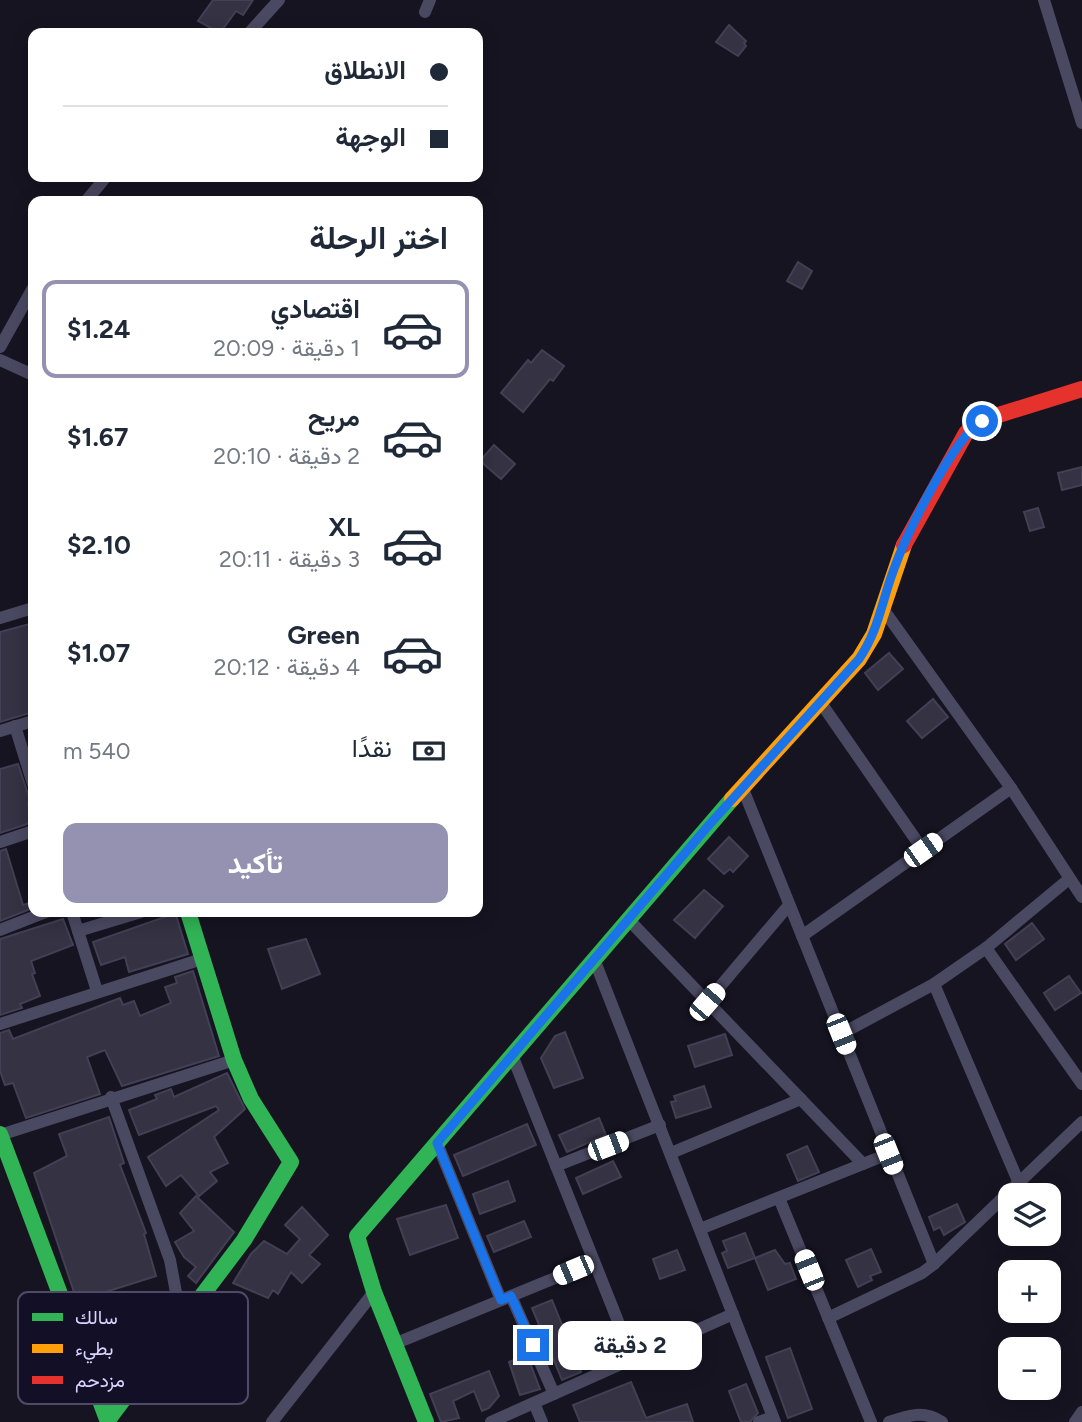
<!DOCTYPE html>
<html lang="ar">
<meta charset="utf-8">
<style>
:root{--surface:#fff;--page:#f2f2f3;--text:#1f2937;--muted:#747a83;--line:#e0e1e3;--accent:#9591b1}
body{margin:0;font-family:Figtree,Vazirmatn,sans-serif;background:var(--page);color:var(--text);direction:rtl;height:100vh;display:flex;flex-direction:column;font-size:26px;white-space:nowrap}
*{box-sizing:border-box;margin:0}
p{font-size:23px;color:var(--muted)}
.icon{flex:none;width:38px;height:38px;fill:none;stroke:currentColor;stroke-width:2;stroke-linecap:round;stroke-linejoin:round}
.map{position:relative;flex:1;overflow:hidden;direction:ltr}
.details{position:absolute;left:28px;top:196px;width:455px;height:721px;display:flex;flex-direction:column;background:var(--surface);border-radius:14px;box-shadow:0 4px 18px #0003;direction:rtl}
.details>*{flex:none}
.guide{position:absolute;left:28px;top:28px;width:455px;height:154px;border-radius:14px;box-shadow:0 4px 18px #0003;direction:rtl;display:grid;align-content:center;height:154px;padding:0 35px;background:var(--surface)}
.tools{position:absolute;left:998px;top:1183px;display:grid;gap:14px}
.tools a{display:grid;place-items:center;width:63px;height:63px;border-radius:14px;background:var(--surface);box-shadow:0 4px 18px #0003;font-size:35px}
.end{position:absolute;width:32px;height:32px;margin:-16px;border:9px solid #1a73e8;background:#fff;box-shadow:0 0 0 4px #fff}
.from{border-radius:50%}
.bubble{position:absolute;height:49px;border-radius:14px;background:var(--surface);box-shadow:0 4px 18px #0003;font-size:23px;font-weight:700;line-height:49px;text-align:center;direction:rtl}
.car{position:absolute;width:21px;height:42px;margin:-21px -10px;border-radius:9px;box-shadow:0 0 5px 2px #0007;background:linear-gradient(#fff 24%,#345 0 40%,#fff 0 76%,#345 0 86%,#fff 0)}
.guide b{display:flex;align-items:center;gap:24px;height:66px;font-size:26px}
.guide b+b{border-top:2px solid var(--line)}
.guide i{width:18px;height:18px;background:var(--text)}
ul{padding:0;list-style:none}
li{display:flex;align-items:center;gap:21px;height:98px;margin:0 14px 10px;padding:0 21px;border:4px solid transparent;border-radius:14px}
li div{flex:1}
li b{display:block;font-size:26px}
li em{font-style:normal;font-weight:700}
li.current{border-color:var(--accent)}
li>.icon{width:63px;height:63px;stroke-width:1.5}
h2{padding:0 35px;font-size:32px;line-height:84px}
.pay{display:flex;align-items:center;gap:18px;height:77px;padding:0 35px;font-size:26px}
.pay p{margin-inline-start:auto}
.button{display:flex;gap:14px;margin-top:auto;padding:14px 35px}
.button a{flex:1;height:80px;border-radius:14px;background:var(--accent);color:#fff;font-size:28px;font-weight:700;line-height:80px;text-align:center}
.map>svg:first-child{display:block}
.building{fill:#343243;stroke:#433f54;stroke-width:2}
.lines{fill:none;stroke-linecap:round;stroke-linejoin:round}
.street{stroke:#4a4962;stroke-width:12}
.fast{stroke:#30b455;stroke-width:16}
.slow{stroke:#ff9f0a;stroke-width:16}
.jam{stroke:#e5322d;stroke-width:16}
.route{stroke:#1a73e8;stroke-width:9}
.key{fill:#130f26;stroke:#4e4a67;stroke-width:2}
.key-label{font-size:19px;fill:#d9d4ff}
</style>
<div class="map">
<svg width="1082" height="1422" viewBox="0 0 1082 1422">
<rect width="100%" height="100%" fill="#161421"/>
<g class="building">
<polygon points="213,0 253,0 243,15 236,11 220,33 198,21"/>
<polygon points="729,25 746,41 744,43 746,46 738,56 716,42"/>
<polygon points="798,262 812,271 802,289 787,281"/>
<polygon points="542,350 564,366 553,381 550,379 523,412 501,393 528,360 531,363"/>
<polygon points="494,445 515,464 501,479 480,461"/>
<polygon points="1082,467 1082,485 1062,490 1058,473"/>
<polygon points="1038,508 1044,527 1030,531 1024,512"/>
<polygon points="33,623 33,712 0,722 0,632"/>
<polygon points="889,653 903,669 878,690 865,673"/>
<polygon points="933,699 948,717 922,738 907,721"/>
<polygon points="18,764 31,803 28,804 33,822 0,833 0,769"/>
<polygon points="729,837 748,856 733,872 730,869 724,874 708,859"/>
<polygon points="6,849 23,905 33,902 33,908 0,921 0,851"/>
<polygon points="704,890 723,906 695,938 674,920"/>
<polygon points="163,912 175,912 188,954 129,972 125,957 101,965 93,942 165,917"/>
<polygon points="63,919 73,945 31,961 35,973 32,974 40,996 20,1004 22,1008 0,1015 0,939"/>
<polygon points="1032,923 1044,939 1016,960 1005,944"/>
<polygon points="306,939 320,974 282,989 268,949"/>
<polygon points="193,971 219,1056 122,1086 105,1050 87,1057 100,1094 26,1118 13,1083 5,1085 0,1071 0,1033 9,1030 13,1039 120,998 123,1005 134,1001 140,1016 171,1003 165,987 177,983 175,977"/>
<polygon points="1069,976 1081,993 1055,1010 1044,993"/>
<polygon points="565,1032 583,1078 554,1088 541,1058 555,1036"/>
<polygon points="725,1034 732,1055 695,1067 688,1046"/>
<polygon points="227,1073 245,1109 214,1137 228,1163 210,1172 217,1181 199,1196 181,1175 166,1186 148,1157 219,1110 216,1106 139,1135 129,1110 157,1099 155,1095 171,1089 174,1097"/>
<polygon points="704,1086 711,1107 676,1118 671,1102 676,1101 674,1096"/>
<polygon points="109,1117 124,1163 120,1165 146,1233 144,1234 156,1276 77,1301 34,1173 67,1156 59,1134"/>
<polygon points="599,1118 606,1135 567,1152 559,1135"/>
<polygon points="527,1124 536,1145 463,1176 454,1155"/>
<polygon points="807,1146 819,1172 798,1181 787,1155"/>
<polygon points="613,1161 621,1177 583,1194 576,1178"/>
<polygon points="508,1181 515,1201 480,1214 473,1194"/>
<polygon points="196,1196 234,1232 196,1283 188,1276 196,1267 184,1257 175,1242 194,1231 180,1213"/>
<polygon points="957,1204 965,1222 944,1235 940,1227 934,1230 929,1217"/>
<polygon points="446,1205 458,1238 410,1255 397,1219"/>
<polygon points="302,1207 328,1235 309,1255 320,1264 302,1283 291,1272 278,1294 273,1290 268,1298 233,1283 251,1254 264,1241 287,1254 300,1239 285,1225"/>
<polygon points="524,1221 531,1237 494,1252 487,1236"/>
<polygon points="745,1233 755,1258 728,1268 722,1253 727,1251 723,1241"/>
<polygon points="871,1249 881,1272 870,1276 872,1280 858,1287 846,1260"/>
<polygon points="677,1250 685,1270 660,1279 653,1259"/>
<polygon points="775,1250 785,1264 790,1263 796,1279 768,1290 755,1258"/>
<polygon points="552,1300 581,1372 562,1380 532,1308"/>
<polygon points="790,1348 812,1409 788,1418 766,1357"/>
<polygon points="527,1355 540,1389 520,1395 509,1362"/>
<polygon points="489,1371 499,1396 489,1408 482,1411 474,1391 453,1401 459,1418 441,1422 430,1394"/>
<polygon points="631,1382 646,1418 687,1404 693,1422 580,1422 573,1405"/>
<polygon points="746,1384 758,1413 750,1422 741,1422 729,1391"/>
</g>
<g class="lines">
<g class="street">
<polyline points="1044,0 1082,123"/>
<polyline points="425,12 430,0"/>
<polyline points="249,33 279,0"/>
<polyline points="86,201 106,177"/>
<polyline points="0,347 33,288"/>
<polyline points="0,360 33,375"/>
<polyline points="883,609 1011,788 1082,897"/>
<polyline points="0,618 33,608"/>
<polyline points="821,703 923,850"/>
<polyline points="15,726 33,784"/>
<polyline points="0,731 33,721"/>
<polyline points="743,789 934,1264"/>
<polyline points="0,842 33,831"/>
<polyline points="72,912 97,991"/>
<polyline points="628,919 863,1164"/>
<polyline points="0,930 46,912"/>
<polyline points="78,931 141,912"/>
<polyline points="802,936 1011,788"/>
<polyline points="986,948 1082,1084"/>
<polyline points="594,959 775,1422"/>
<polyline points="934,984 1018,1181"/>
<polyline points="707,1002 789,905"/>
<polyline points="0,1024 202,959"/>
<polyline points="841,1034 934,984 986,948 1069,879"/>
<polyline points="512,1055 633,1359"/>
<polyline points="111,1097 170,1260 177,1298 172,1333"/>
<polyline points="0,1135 234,1060"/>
<polyline points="437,1143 501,1300"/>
<polyline points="671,1153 801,1099"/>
<polyline points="556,1166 660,1125"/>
<polyline points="779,1198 871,1422"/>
<polyline points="700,1229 888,1154"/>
<polyline points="511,1296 554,1394"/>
<polyline points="828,1318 922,1273 934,1264 1082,1122"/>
<polyline points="394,1344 594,1262"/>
<polyline points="534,1403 542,1422"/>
<polyline points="272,1422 374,1292"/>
<polyline points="491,1422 733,1314"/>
<polyline points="759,1422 773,1417"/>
<path d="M889,1422C909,1415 924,1410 942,1422"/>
<polyline points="1075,1422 1082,1412"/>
</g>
<g class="fast">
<polyline points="0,1134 108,1422"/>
<polyline points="108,1420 244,1240 291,1162 251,1099 234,1060 188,912"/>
<polyline points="426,1422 374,1292 357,1236 732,799"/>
</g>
<polyline class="slow" points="732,799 859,659 874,634 904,545"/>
<polyline class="jam" points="904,545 966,433 989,418 1082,389"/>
</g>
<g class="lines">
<path class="route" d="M533,1345L511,1296L501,1300L437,1143L709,825L859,659C879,630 882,600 894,569C906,535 953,438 982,421"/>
</g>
<rect x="18" y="1292" width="230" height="112" rx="10" class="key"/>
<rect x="32" y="1313" width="31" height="8" fill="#30b455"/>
<rect x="32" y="1344" width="31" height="9" fill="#ff9f0a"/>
<rect x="32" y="1376" width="31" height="8" fill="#e5322d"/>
<g class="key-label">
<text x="75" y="1324">سالك</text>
<text x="75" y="1355">بطيء</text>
<text x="75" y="1387">مزدحم</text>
</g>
</svg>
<div class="tools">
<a><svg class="icon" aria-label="layers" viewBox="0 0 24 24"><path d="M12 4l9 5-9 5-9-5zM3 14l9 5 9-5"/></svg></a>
<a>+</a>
<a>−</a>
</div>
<i class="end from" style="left:982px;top:421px"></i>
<i class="end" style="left:533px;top:1345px"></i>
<div class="bubble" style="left:558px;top:1321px;width:144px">2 دقيقة</div>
<i class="car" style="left:923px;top:850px;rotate:55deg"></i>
<i class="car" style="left:707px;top:1002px;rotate:41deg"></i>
<i class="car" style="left:841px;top:1034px;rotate:158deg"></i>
<i class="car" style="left:608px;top:1146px;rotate:69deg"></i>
<i class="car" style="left:888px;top:1154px;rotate:158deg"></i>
<i class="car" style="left:573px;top:1270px;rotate:247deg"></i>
<i class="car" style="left:809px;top:1270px;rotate:338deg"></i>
<div class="guide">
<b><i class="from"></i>الانطلاق</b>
<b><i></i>الوجهة</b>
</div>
<section class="details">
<h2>اختر الرحلة</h2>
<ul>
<li class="current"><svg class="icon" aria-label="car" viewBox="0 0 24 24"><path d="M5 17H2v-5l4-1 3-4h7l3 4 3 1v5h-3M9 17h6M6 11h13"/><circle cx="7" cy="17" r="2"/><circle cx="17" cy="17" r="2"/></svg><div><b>اقتصادي</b><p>1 دقيقة · 20:09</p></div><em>$1.24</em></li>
<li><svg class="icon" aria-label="car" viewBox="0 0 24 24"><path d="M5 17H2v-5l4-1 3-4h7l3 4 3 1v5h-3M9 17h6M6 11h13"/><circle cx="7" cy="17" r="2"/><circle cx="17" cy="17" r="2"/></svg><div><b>مريح</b><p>2 دقيقة · 20:10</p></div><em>$1.67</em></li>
<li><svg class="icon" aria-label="car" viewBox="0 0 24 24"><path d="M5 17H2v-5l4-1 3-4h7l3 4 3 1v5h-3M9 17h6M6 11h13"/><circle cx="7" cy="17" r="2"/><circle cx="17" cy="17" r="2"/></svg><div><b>XL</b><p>3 دقيقة · 20:11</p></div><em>$2.10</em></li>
<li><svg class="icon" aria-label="car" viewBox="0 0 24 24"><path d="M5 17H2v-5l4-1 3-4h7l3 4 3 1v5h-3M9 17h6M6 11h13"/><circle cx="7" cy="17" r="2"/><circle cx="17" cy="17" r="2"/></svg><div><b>Green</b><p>4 دقيقة · 20:12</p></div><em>$1.07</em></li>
</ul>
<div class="pay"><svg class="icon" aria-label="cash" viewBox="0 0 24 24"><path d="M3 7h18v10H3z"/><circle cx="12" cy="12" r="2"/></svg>نقدًا<p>540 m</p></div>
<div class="button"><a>تأكيد</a></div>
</section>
</div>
